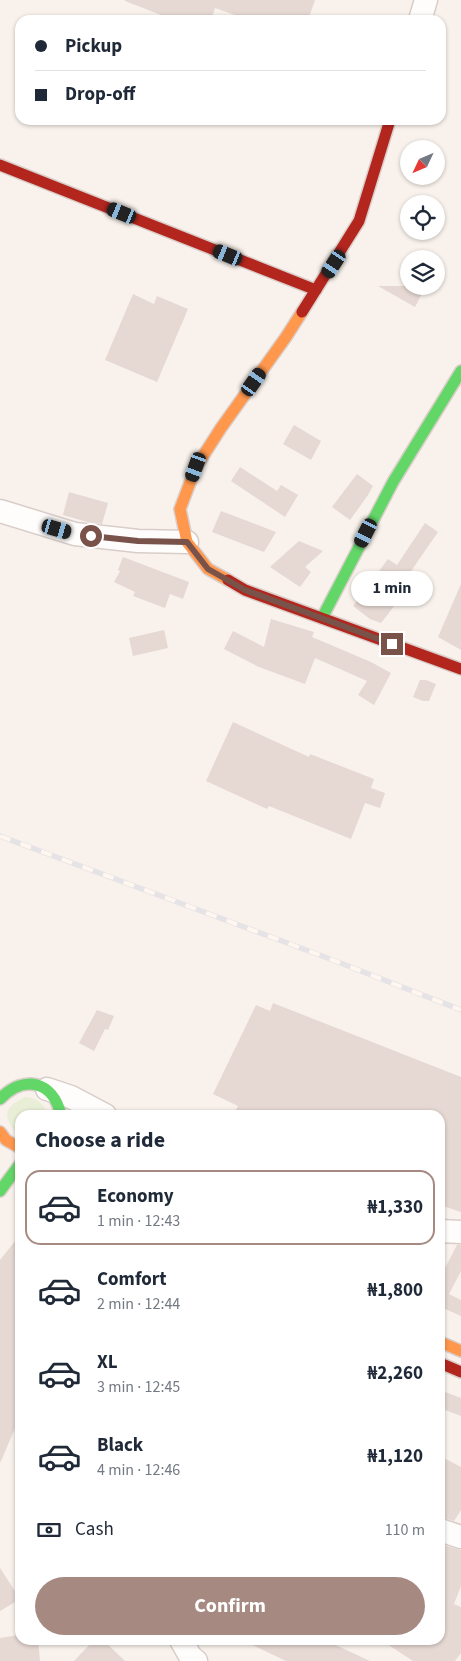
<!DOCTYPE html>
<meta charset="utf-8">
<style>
:root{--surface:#fff;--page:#f2f2f3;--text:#1f2937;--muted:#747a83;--line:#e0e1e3;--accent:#a68a82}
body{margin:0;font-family:"Source Sans 3",sans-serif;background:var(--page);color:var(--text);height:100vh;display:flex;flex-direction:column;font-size:19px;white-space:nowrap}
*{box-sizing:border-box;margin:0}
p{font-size:16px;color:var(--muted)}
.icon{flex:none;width:28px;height:28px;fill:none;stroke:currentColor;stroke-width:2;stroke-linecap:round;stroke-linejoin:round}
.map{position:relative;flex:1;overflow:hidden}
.panel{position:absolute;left:15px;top:1110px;width:430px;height:535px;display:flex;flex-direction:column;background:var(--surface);border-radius:15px;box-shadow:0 1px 4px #0004}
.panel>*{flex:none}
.guide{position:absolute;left:15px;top:15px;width:431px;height:110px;border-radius:15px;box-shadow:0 1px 4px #0004;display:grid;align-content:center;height:110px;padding:0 20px;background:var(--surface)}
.needle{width:32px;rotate:226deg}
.tools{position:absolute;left:400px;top:140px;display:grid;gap:10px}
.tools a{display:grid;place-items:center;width:45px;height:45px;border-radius:50%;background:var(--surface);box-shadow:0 1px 4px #0004;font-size:25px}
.end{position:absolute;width:22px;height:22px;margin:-11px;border:6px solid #795249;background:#fff;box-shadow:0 0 0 2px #fff}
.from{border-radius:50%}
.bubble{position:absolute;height:35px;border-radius:18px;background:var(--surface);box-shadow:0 1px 4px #0004;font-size:16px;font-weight:700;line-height:35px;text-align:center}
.car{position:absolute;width:15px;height:30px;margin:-15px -8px;border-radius:6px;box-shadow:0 0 4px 1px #0007;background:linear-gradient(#222 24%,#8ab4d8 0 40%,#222 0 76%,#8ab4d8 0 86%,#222 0)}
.guide b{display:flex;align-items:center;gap:18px;height:48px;font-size:19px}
.guide b+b{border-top:1px solid var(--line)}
.guide i{width:12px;height:12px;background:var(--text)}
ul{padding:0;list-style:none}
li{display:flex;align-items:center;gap:15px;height:75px;margin:0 10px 8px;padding:0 10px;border:2px solid transparent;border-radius:15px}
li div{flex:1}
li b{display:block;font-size:19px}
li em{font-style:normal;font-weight:700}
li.selected{border-color:var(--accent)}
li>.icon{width:45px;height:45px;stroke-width:1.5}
h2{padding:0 20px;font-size:22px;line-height:60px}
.pay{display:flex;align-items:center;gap:12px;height:55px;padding:0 20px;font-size:19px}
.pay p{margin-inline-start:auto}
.action{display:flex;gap:10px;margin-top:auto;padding:10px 20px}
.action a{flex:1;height:58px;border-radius:30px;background:var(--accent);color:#fff;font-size:20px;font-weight:700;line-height:58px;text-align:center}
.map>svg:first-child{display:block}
.green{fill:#e9efd6}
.building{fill:#e6d8d3}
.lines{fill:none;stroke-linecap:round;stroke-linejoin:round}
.street-casing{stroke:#d8cdc9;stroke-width:25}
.fast-casing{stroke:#daceca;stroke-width:14}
.slow-casing{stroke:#daceca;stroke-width:14}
.jam-casing{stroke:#daceca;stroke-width:14}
.street{stroke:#fefdfc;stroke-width:22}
.fast{stroke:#63d668;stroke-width:11}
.slow{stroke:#ff974d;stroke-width:11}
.jam{stroke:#b3261e;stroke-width:11}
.rail-casing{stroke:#e5e3e5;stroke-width:5.5}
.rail{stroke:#fff6ef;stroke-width:4;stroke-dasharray:11;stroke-linecap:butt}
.route{stroke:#795249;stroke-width:6}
</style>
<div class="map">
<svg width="461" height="1661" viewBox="0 0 461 1661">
<rect width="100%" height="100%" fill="#f9f2ec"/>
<path class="green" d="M25,1097C36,1098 45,1103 47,1115H20V1137C4,1119 0,1109 25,1097Z"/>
<g class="building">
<polygon points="125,0 315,0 308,20 249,20 215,8 211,20 174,20 125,1"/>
<polygon points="378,286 426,286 415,307"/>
<polygon points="133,294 154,304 157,296 188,309 157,382 105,360"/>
<polygon points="294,425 321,441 311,460 283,444"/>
<polygon points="240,467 277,491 281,485 298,495 285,517 231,481"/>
<polygon points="357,474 373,486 368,495 350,520 332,507"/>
<polygon points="69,492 108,503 102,524 91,523 63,515"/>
<polygon points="221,511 276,532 264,552 212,532"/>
<polygon points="425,523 438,532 409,574 412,576 395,599 398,601 381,623 370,619 353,606 388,559 397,565"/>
<polygon points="299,541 323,551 305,567 311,572 300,587 270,567"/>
<polygon points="123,557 189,582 183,599 170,594 165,608 133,596 135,592 114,582 120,571 118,570"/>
<polygon points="461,584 461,650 438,637"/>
<polygon points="271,619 314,632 312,637 371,662 391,673 374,705 358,695 367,681 315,658 305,684 259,667 224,649 233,631 264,647"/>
<polygon points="164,630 168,648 133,656 129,638"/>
<polygon points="420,680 426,680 436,684 429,701 423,701 413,697"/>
<polygon points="233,722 309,757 310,754 374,779 371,788 385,793 380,808 365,803 351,839 269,806 267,809 206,781"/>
<polygon points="273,1003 461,1077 461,1212 440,1205 440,1115 233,1115 238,1106 213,1094 256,1005 270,1011"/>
<polygon points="97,1010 114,1016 108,1030 105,1029 94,1051 79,1043"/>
<polygon points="20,1235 20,1417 0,1463 0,1260"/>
<polygon points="457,1245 461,1245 461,1271 449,1294 461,1300 461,1316 443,1308 440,1314 440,1268 444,1270"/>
<polygon points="440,1390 461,1398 461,1416 440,1408"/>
<polygon points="440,1456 461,1467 461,1510 454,1521 440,1517"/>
<polygon points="440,1544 461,1550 461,1586 454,1604 461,1607 461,1653 455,1661 413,1661 381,1640 440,1640"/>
<polygon points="0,1568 20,1599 0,1611"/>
<polygon points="20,1635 20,1640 38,1640 40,1661 0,1661 0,1638"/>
<polygon points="94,1640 103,1640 125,1661 74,1661"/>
<polygon points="242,1640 325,1640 370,1661 286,1661"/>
</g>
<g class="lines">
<g class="street-casing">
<g id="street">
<polyline points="420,20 426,0"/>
<polyline points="0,511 75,534 138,541 187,542"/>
<polyline points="47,1089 71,1097 105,1115"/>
<polyline points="440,1231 461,1232"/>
<polyline points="440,1530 461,1537"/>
<polyline points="181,1640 190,1656 196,1661"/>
</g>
</g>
<g class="fast-casing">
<g id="fast">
<polyline points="322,618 393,482 461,371"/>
<path d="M0,1099C24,1074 53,1081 61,1115"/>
<polyline points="0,1191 20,1164"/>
</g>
</g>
<g class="slow-casing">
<g id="slow">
<polyline points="228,580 208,569 187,542 180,509 196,467 221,428 286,337 302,312"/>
<polyline points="0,1132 6,1140 20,1148"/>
<polyline points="440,1342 461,1351"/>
</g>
</g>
<g class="jam-casing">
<g id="jam">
<polyline points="0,165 316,290"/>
<polyline points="302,312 359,221 390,120"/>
<polyline points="228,580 245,590 461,669"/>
<polyline points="440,1363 461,1372"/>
</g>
</g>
<use href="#street" class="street"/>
<use href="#fast" class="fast"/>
<use href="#slow" class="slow"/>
<use href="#jam" class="jam"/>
<g class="rail-casing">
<polyline id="rail" points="0,836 325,957 461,1010"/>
</g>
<use href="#rail" class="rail"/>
</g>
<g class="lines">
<polyline class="route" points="91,536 138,541 187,542 208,569 245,590 392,644"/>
</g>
</svg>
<div class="tools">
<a><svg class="needle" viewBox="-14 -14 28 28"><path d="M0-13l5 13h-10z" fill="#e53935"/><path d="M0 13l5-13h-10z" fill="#747a83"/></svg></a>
<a><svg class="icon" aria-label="locate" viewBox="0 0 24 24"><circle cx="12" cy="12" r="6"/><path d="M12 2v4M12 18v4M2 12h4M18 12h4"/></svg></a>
<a><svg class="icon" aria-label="layers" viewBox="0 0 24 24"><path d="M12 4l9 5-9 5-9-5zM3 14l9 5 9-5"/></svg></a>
</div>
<i class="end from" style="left:91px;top:536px"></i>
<i class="end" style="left:392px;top:644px"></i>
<div class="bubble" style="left:351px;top:571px;width:82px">1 min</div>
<i class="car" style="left:122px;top:213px;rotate:292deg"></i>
<i class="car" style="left:228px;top:255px;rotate:292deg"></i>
<i class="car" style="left:334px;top:264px;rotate:213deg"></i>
<i class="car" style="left:254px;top:382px;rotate:35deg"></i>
<i class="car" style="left:196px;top:467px;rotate:200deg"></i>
<i class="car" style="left:57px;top:529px;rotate:106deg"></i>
<i class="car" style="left:366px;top:533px;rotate:207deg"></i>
<div class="guide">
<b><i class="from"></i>Pickup</b>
<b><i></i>Drop-off</b>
</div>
<section class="panel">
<h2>Choose a ride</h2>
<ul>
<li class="selected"><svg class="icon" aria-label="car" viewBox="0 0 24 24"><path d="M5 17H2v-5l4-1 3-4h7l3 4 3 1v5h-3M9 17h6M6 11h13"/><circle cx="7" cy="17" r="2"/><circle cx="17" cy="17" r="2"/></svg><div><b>Economy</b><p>1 min · 12:43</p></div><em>₦1,330</em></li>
<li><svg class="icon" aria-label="car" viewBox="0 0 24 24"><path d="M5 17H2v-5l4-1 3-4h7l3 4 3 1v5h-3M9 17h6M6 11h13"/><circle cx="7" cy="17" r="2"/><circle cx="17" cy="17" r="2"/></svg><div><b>Comfort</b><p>2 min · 12:44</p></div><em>₦1,800</em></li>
<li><svg class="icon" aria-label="car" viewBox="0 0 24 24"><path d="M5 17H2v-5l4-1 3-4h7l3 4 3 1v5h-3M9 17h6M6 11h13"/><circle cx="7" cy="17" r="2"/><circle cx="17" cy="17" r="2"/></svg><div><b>XL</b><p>3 min · 12:45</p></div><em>₦2,260</em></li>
<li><svg class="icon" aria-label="car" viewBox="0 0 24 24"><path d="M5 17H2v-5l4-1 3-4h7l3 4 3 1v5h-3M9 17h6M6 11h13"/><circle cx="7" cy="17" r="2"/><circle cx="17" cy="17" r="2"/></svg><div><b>Black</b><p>4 min · 12:46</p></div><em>₦1,120</em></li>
</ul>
<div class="pay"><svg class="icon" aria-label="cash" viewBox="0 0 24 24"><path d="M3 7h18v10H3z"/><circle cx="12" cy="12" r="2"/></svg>Cash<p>110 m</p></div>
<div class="action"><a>Confirm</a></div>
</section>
</div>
